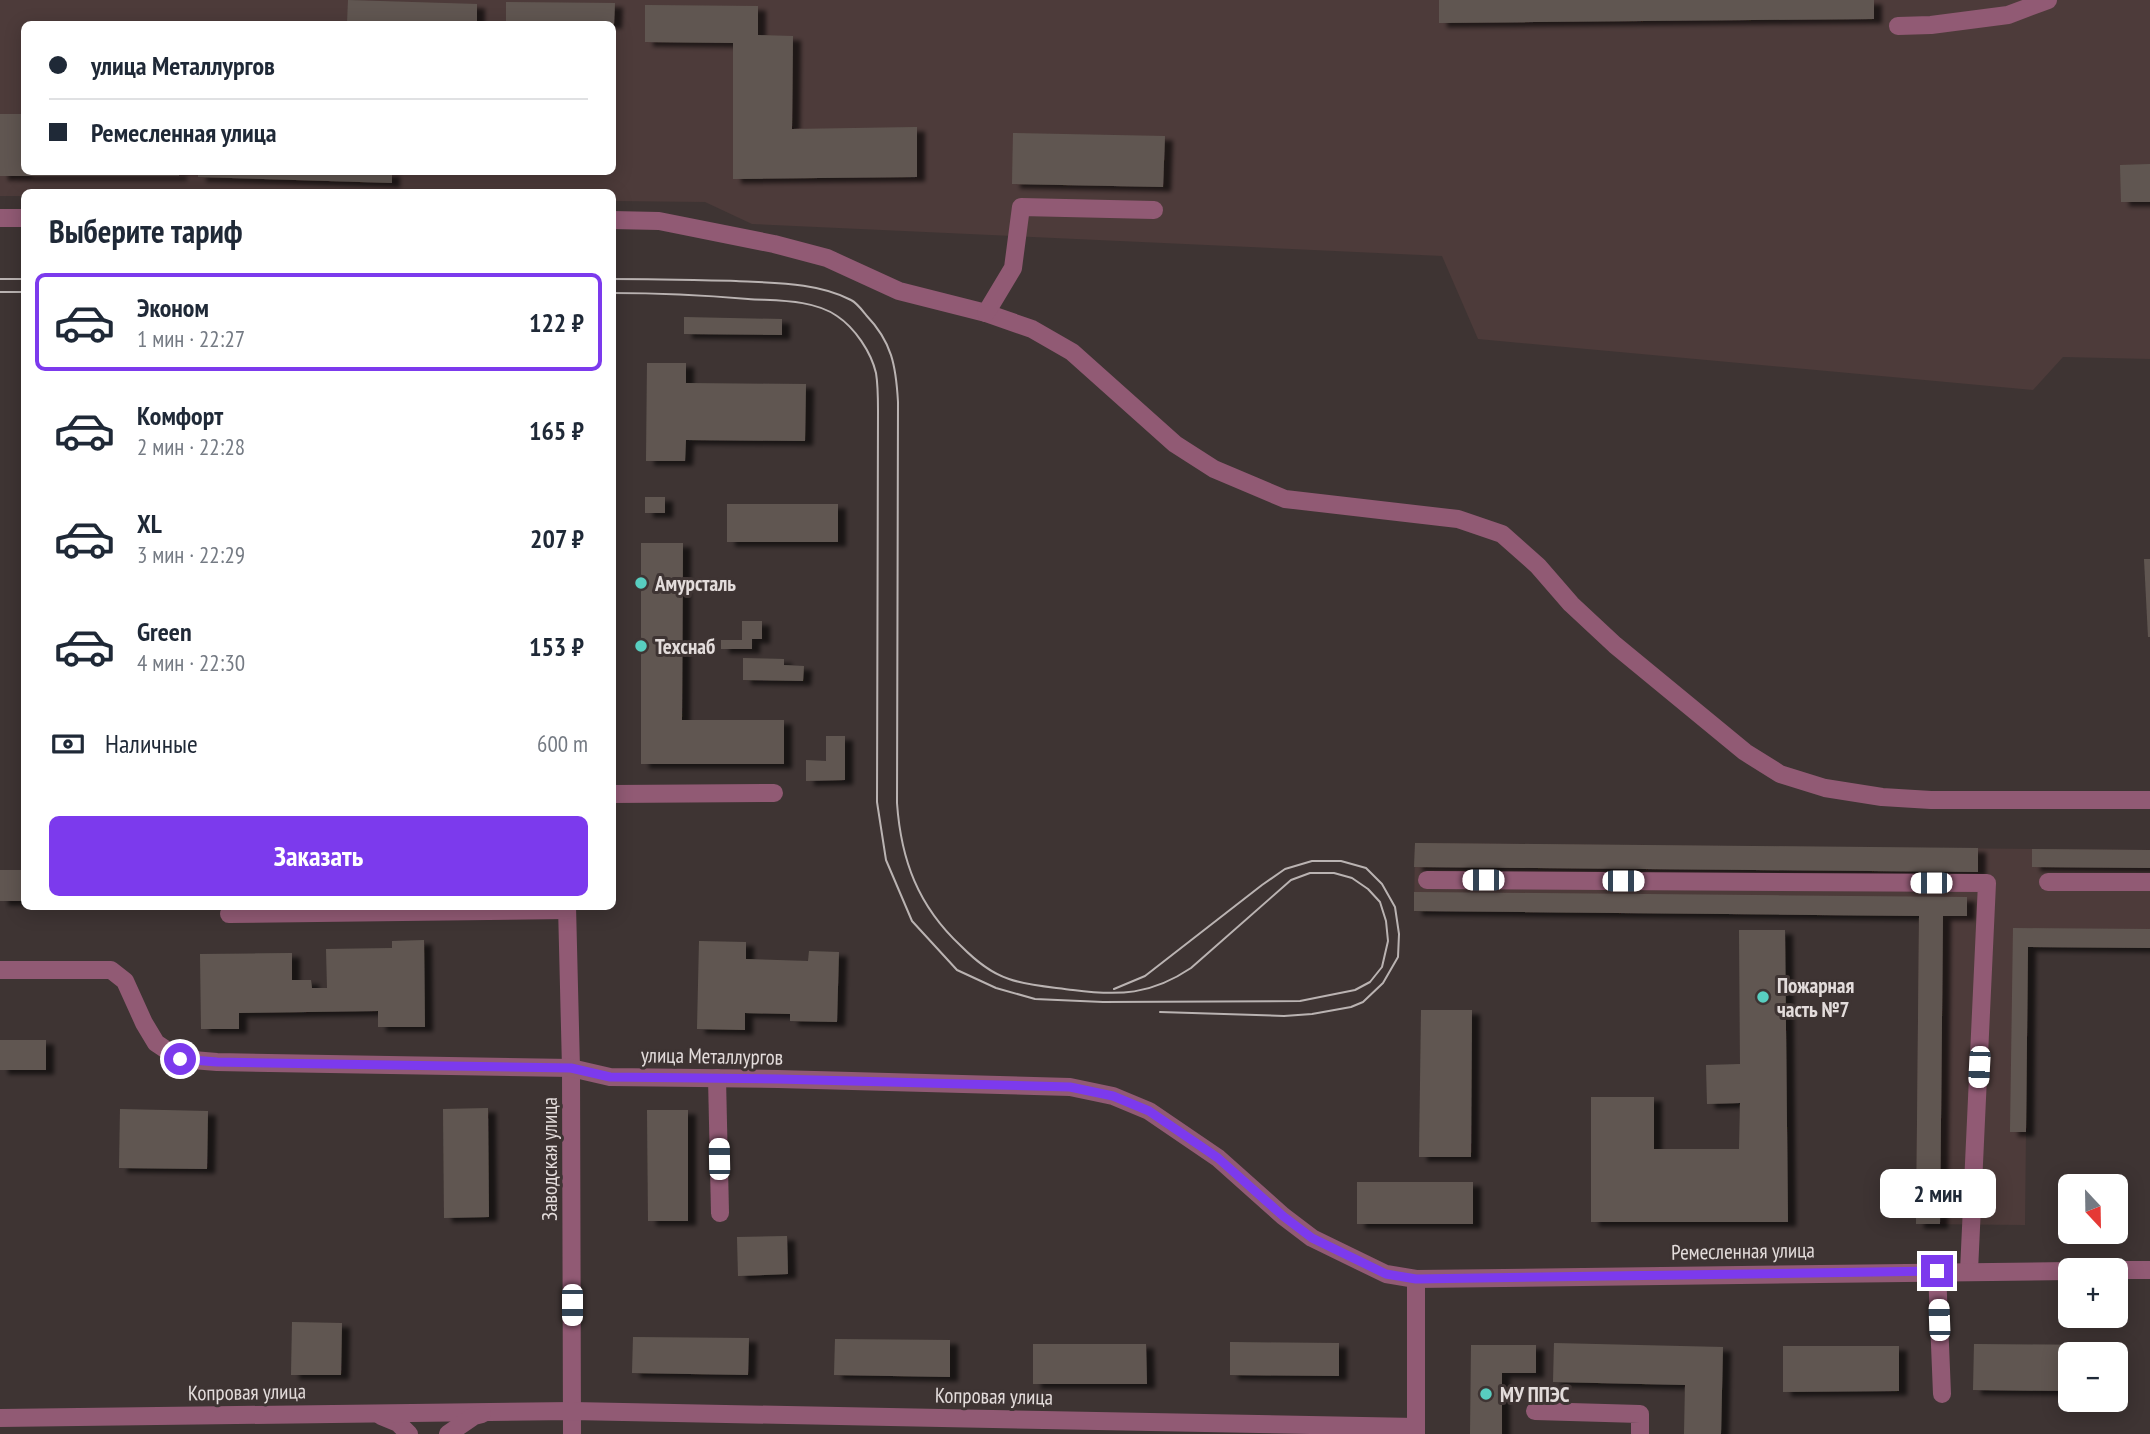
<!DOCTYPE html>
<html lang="ru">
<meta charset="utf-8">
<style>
:root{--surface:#fff;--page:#f6f6f7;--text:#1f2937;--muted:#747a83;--line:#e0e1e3;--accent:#7c3aed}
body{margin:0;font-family:"PT Sans Narrow",sans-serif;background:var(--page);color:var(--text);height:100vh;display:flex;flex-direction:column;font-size:26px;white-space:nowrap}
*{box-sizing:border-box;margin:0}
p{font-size:23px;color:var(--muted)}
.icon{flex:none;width:38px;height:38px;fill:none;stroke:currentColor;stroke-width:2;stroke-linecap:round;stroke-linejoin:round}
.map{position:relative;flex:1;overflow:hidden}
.side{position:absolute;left:21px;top:189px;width:595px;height:721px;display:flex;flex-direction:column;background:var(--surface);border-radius:10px;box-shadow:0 4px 18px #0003}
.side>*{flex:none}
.top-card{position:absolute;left:21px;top:21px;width:595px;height:154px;border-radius:10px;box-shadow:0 4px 18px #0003;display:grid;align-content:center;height:154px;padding:0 28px;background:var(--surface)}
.needle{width:46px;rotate:158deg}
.buttons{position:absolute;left:2058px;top:1174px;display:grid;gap:14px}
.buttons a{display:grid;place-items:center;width:70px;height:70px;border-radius:10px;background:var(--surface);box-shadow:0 4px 18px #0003;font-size:35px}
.end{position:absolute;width:32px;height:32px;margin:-16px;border:9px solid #7c3aed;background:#fff;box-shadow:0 0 0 4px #fff}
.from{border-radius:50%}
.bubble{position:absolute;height:49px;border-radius:10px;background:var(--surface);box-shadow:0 4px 18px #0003;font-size:23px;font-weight:600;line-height:49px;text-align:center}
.car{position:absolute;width:21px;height:42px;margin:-21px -10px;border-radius:9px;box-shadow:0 0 5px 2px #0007;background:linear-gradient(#fff 24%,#345 0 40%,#fff 0 76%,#345 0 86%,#fff 0)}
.top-card b{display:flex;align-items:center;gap:24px;height:66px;font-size:26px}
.top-card b+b{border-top:2px solid var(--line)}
.top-card i{width:18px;height:18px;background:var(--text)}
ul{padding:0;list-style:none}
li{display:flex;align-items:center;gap:21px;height:98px;margin:0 14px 10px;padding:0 14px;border:4px solid transparent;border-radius:10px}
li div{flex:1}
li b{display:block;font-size:26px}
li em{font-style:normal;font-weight:600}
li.active{border-color:var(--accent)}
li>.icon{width:63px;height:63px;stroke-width:1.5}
h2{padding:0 28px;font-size:32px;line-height:84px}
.pay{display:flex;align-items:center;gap:18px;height:77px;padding:0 28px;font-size:26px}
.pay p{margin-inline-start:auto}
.button{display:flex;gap:14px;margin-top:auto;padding:14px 28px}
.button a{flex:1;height:80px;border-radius:10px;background:var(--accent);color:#fff;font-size:28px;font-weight:600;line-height:80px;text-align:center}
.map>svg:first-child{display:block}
.built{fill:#4d3b3a;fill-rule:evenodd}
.building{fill:#605751;filter:url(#shadow)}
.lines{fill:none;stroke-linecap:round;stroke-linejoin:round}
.minor{stroke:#915a74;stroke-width:18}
.tram{stroke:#bab3b2;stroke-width:2}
.route{stroke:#7c3aed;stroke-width:9}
.poi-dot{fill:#58cec0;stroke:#3e3433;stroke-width:2.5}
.labels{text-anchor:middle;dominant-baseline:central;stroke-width:6;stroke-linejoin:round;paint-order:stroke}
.poi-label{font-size:21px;font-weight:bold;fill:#e3dcdb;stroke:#3e3433;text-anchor:start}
.street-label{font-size:21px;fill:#e3dcdb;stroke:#3e3433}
</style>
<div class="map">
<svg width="2150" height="1434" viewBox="0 0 2150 1434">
<defs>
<filter id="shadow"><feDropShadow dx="8" dy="4.5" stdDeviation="2" flood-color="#0009"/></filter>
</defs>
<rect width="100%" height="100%" fill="#3e3433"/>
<g class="built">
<path d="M0,0H2150V359L2063,357L2033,390L1478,339L1442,256L752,224L705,202L613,201L612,192H24V196H0ZM24,24H612V172H24Z"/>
<polygon points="1415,843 2150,850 2150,948 2028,947 2025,1225 1916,1224 1919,916 1414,911"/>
</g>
<g class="building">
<polygon points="348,0 477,4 477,24 347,24"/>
<polygon points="1439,0 1874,0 1874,19 1439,23"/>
<polygon points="506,2 615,3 614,24 506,24"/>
<polygon points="645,5 758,6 758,35 793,36 792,129 917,127 917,177 733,179 733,43 645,42"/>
<polygon points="0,114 24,114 24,172 179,172 179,176 0,176"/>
<polygon points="1013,133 1165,136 1163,187 1012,184"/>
<polygon points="2150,164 2150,202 2121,202 2120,165"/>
<polygon points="198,172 392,172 392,183 198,177"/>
<polygon points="684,317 782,319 782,335 684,334"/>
<polygon points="647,363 686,363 686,383 806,384 805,441 686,440 685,461 646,461"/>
<rect x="645" y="497" width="20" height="16"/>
<rect x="727" y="504" width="111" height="38"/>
<polygon points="641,543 683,543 682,720 784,720 784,764 641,764"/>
<polygon points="2144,559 2150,559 2150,637 2148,637"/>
<polygon points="742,621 762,621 762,639 752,639 752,649 721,649 721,640 742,640"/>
<polygon points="743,658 784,659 784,665 804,666 803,681 743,680"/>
<polygon points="826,736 845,736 845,780 806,781 806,760 826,761"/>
<polygon points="1415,843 1978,848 1978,872 1414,867"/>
<polygon points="2032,849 2150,850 2150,868 2032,867"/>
<rect x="0" y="870" width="24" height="31"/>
<polygon points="1414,892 1967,897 1967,916 1943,916 1940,1224 1916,1224 1919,916 1414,911"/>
<polygon points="2013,928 2150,929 2150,948 2028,947 2026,1132 2010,1132"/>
<polygon points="1739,930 1785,930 1788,1222 1591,1222 1591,1097 1654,1097 1654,1149 1739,1149 1740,1103 1707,1104 1706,1065 1740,1064"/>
<polygon points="424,940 425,1027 378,1027 378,1011 239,1013 239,1029 201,1029 200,954 292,953 292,980 311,980 312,988 327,988 326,949 392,948 392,941"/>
<polygon points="699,941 746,942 746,959 808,961 809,951 839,952 837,1022 790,1021 790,1014 745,1013 745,1030 697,1029"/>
<polygon points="1421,1010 1472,1010 1471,1157 1419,1157"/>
<rect x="0" y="1040" width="46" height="30"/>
<polygon points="488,1108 489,1217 444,1218 443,1109"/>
<polygon points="120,1109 208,1111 207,1169 119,1168"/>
<polygon points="647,1110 688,1110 688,1221 648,1221"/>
<rect x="1357" y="1182" width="116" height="42"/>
<polygon points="787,1236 788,1274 738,1276 737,1237"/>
<polygon points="292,1322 342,1323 341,1375 291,1375"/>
<polygon points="633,1337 749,1338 748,1375 632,1373"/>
<polygon points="835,1339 950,1340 950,1377 834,1375"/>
<polygon points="1230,1342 1339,1343 1339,1376 1230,1375"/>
<polygon points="1554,1343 1723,1347 1721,1434 1684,1434 1685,1385 1553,1382"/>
<polygon points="1033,1344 1146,1344 1147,1384 1033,1384"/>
<polygon points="1974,1344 2110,1345 2110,1354 2070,1354 2070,1391 1973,1390"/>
<polygon points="1471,1345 1536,1345 1536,1373 1502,1373 1502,1434 1470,1434"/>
<polygon points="1783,1346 1899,1346 1899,1391 1783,1392"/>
</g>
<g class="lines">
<g class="minor">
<polyline points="1898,26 1931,25 2008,15 2048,0"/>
<polyline points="0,218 24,218"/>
<polyline points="612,220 659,221 774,244 827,258 899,291 986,313 1032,329 1072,352 1175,444 1214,469 1285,499 1458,519 1502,534 1538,566 1571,604 1615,645 1745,752 1780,774 1825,788 1882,797 1931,800 2150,800"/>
<polyline points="986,313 1013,268 1021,207 1154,210"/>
<polyline points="612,794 774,793"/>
<polyline points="1427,880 1987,883 1969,1271"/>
<polyline points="2048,882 2150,882"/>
<polyline points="567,906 571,1068 572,1434"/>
<polyline points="229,914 567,910"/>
<polyline points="0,970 111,970 125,981 144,1023 156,1043 180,1059 217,1062 571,1068 610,1077 778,1079 1070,1087 1113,1096 1149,1111 1218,1158 1283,1216 1312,1238 1386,1274 1416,1279 2070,1271"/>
<polyline points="717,1078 720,1213"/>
<polyline points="2073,1270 2150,1270"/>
<polyline points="1937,1271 1942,1394"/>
<polyline points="1535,1411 1640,1414 1640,1434"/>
<polyline points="381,1416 398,1423 409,1434"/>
<polyline points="0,1418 572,1411 1416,1427"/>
<polyline points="448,1434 474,1416 482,1414"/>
<polyline points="1416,1434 1416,1279"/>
</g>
<g class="tram">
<polyline points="0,279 24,279"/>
<path d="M612,279C654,279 694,280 736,281C772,283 818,282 851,300C857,303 862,310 866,315C892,342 896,366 898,402L897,803C901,860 918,906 961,946C975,960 990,973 1009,979C1029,986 1052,987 1073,990C1119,996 1151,995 1191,968L1291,880L1310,873H1334L1352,878L1368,889L1380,902L1386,921L1388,941L1382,967L1370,982L1355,990L1300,1001L1103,1002L1035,999L996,988L957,970L912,921L886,860L877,802L878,411C878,399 878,385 876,373C871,352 855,328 837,316C813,299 776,301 748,299C702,295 658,293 612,293"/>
<polyline points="0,292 24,292"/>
<polyline points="1114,989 1145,976 1262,885 1285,869 1312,861 1341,861 1366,868 1382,884 1395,907 1399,934 1398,957 1383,983 1363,1002 1351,1007 1312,1014 1284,1016 1160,1012"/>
</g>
</g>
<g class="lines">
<polyline class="route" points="180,1059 217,1062 571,1068 610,1077 778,1079 1070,1087 1113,1096 1149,1111 1218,1158 1283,1216 1312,1238 1386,1274 1416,1279 1937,1271"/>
</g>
<g class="poi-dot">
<circle cx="641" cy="583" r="7"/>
<circle cx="641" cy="646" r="7"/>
<circle cx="1763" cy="997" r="7"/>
<circle cx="1486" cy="1394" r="7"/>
</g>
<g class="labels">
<g class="poi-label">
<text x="655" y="583">Амурсталь</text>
<text x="655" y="646">Техснаб</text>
<text x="1777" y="985">Пожарная<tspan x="1777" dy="24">часть №7</tspan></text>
<text x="1500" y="1394">МУ ППЭС</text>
</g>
<g class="street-label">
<text transform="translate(712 1056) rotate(1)">улица Металлургов</text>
<text transform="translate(549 1159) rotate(-90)">Заводская улица</text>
<text transform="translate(1743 1251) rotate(-1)">Ремесленная улица</text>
<text transform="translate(247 1392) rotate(-1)">Копровая улица</text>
<text transform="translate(994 1396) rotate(1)">Копровая улица</text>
</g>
</g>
</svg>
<div class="buttons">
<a><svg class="needle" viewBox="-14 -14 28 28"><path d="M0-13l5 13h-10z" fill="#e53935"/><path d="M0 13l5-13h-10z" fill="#747a83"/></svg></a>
<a>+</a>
<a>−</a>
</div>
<i class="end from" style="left:180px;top:1059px"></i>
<i class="end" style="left:1937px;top:1271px"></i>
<div class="bubble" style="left:1880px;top:1169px;width:116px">2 мин</div>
<i class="car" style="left:1483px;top:880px;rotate:270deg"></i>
<i class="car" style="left:1623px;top:881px;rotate:90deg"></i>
<i class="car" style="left:1931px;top:883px;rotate:270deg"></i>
<i class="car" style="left:1979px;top:1067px;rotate:183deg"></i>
<i class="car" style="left:719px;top:1159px;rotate:359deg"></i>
<i class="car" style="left:572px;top:1305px;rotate:180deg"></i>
<i class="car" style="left:1939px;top:1320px;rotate:358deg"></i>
<div class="top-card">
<b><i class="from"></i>улица Металлургов</b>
<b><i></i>Ремесленная улица</b>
</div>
<section class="side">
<h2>Выберите тариф</h2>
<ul>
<li class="active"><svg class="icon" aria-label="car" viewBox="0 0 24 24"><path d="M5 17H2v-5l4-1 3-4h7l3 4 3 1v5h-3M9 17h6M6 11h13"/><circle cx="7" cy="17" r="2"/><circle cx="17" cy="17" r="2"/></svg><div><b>Эконом</b><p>1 мин · 22:27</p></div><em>122 ₽</em></li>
<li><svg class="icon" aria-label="car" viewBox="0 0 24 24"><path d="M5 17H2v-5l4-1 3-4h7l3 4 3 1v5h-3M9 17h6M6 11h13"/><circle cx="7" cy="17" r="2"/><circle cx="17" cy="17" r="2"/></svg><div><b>Комфорт</b><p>2 мин · 22:28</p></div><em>165 ₽</em></li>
<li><svg class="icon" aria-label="car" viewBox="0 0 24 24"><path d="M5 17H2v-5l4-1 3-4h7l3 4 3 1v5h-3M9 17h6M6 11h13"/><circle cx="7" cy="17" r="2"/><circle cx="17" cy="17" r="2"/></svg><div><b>XL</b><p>3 мин · 22:29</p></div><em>207 ₽</em></li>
<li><svg class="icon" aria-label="car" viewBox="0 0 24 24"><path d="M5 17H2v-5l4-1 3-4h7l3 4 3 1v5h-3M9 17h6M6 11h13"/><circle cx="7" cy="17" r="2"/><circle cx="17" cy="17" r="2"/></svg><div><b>Green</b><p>4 мин · 22:30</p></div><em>153 ₽</em></li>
</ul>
<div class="pay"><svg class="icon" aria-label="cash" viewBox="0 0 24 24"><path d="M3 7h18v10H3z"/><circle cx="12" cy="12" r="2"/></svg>Наличные<p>600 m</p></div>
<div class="button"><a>Заказать</a></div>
</section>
</div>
